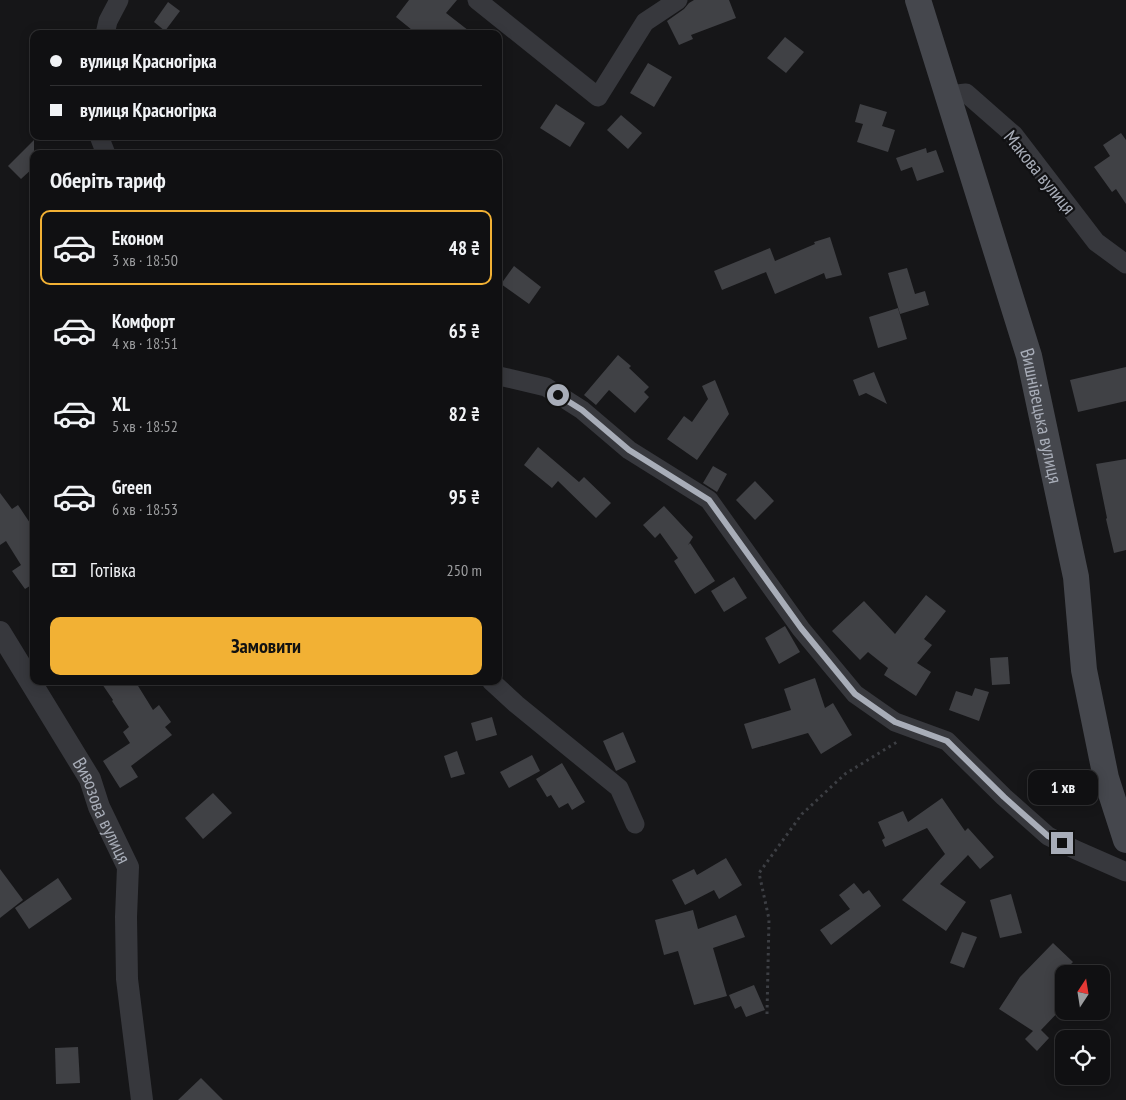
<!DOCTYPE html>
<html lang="uk">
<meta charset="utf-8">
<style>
:root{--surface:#101012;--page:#1e1e20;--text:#f1f3f6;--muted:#9c9d9f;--line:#303032;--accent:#f2b134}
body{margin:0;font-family:"PT Sans Narrow",sans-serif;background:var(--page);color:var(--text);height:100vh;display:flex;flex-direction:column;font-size:19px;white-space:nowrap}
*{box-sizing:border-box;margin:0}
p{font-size:16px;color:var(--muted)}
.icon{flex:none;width:28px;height:28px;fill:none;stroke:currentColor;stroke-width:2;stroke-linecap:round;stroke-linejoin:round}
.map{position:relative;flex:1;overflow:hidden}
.panel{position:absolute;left:30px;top:150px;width:472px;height:535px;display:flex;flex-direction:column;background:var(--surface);border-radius:10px;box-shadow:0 2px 12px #0003,0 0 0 1px var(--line)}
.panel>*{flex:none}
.guide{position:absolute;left:30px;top:30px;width:472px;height:110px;border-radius:10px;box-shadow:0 2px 12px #0003,0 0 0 1px var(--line);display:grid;align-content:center;height:110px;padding:0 20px;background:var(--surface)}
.needle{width:32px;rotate:12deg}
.buttons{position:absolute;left:1055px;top:965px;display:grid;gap:10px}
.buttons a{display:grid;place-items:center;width:55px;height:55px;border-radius:10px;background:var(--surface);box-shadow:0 2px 12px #0003,0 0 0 1px var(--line);font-size:25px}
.end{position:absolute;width:22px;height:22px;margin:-11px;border:6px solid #a8adb8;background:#111;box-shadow:0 0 0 2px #111}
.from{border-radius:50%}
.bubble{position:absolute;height:35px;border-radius:10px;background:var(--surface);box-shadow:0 2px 12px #0003,0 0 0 1px var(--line);font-size:16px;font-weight:800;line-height:35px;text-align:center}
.guide b{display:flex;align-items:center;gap:18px;height:48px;font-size:19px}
.guide b+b{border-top:1px solid var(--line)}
.guide i{width:12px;height:12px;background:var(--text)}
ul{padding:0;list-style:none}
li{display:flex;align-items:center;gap:15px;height:75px;margin:0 10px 8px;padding:0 10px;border:2px solid transparent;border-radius:10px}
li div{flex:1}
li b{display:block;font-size:19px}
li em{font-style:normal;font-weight:800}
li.selected{border-color:var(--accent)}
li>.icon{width:45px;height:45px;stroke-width:1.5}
h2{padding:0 20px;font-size:22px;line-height:60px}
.pay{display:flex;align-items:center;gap:12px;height:55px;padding:0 20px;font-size:19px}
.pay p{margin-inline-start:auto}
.button{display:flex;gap:10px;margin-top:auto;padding:10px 20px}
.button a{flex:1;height:58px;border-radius:10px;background:var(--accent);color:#111;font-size:20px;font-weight:800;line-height:58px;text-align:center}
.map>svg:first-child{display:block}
.building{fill:#404145}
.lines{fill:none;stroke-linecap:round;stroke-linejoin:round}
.path{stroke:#3d3f44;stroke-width:3;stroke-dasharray:2.5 4;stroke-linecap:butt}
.minor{stroke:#37383d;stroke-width:19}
.tertiary{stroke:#37383d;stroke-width:22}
.secondary{stroke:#45474d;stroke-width:26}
.route{stroke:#a8adb8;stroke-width:6}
.labels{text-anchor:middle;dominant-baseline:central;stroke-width:4.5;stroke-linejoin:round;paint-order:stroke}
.street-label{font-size:19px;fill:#a8adb8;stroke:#111113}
</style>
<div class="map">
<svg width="1126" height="1100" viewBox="0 0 1126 1100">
<rect width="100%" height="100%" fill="#161618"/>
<g class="building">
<polygon points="409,0 457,0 446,13 473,34 417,34 396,17"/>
<polygon points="694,0 729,0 736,18 691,35 693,39 679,45 667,21 684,9 689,3"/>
<polygon points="168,2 180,11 165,31 154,22"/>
<polygon points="785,37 804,52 786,73 767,58"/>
<polygon points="648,63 672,77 654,107 630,93"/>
<polygon points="556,104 585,123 570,147 540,128"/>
<polygon points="860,104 887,112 882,126 895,130 888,152 857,142 863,124 855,122"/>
<polygon points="621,115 642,133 628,149 607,130"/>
<polygon points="1121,133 1126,140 1126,204 1116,189 1112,192 1094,167 1110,156 1103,145"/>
<polygon points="34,140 34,167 21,179 8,166"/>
<polygon points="926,148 927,153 936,150 944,172 917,181 912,167 901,171 896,158"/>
<polygon points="830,237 842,275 826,279 824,273 775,294 766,272 722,290 714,271 770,248 775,261 815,244 814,242"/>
<polygon points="514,266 541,287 529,304 501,284"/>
<polygon points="907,268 915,294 925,291 929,305 900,314 888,273"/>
<polygon points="898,308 907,339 878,348 869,317"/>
<polygon points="618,355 631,366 629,368 649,387 644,392 649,397 635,413 609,390 596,405 584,395"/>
<polygon points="1126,367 1126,401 1078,412 1070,380"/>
<polygon points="874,372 887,404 866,393 859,396 853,380"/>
<polygon points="715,380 729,414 697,460 667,439 684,416 692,422 708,399 702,386"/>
<polygon points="538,447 579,482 584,477 611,503 596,518 558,481 552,488 524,465"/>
<polygon points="1126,459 1126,550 1114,553 1106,519 1107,518 1096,464"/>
<polygon points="713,466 727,474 717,492 703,483"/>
<polygon points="755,481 774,501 755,520 736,500"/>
<polygon points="0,493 12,509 18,505 34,529 34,585 33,584 25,589 12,571 21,565 6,541 0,545"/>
<polygon points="664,506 693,537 688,545 690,543 715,581 695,594 674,561 678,558 660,533 655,538 643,525"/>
<polygon points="734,577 747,598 724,612 711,591"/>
<polygon points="926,595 946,611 924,639 932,645 917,663 931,672 916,696 884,675 888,668 868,652 860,660 832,631 864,601 895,634"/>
<polygon points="785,626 800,652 779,664 765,638"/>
<polygon points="1008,657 1010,684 992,685 990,658"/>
<polygon points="815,678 825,708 833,703 852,735 821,754 808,733 752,749 744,724 791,710 784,689"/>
<polygon points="100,681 135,681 153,710 159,705 171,722 165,727 172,735 131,766 138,777 120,788 103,761 130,743 123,732 129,727 112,701 113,700"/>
<polygon points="975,688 989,692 979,721 949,710 956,691 972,696"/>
<polygon points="492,717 497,735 476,741 471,723"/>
<polygon points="623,732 636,762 616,771 603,741"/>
<polygon points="457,751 465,774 451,778 444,756"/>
<polygon points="532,755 540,771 509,788 500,772"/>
<polygon points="562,763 585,802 572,810 568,803 559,808 551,795 547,797 536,779"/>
<polygon points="213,793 232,813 203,839 185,818"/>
<polygon points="942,798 965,831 968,828 994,857 980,869 968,855 940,884 966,902 946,931 902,900 945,854 927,828 885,847 882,840 885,838 878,822 903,811 908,822"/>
<polygon points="726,858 742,885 719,899 714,890 685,905 672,880 694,869 697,875"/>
<polygon points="0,869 23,900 0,918"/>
<polygon points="58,878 72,899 29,929 15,908"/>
<polygon points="854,883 863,894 869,890 881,906 831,945 820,930 850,909 839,895"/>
<polygon points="1011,894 1022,933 1000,938 990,900"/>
<polygon points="693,910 698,929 736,915 745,937 713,948 727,996 694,1005 678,951 664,955 655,920"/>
<polygon points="962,932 977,937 964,968 950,963"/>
<polygon points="1053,943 1073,962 1064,971 1064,1006 1041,1030 1049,1038 1037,1051 1025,1039 1033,1031 999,1009 1020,977"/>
<polygon points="754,985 765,1010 746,1017 741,1006 735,1009 729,995"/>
<polygon points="78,1047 80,1083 56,1084 55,1048"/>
<polygon points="201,1078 223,1100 178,1100"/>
</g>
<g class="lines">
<polyline class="path" points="767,1014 769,919 759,873 802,814 845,774 897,742"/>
<g class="minor">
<polyline points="477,0 598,97 645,22 678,0"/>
<polyline points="105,34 108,21 119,0"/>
<polyline points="947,95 966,93 1014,135 1096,242 1126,264"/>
<polyline points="99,136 106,154"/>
<polyline points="499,376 546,387 582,410 629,450 709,500 801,629 855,694 895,722 947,741 1004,797 1048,836 1076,850 1126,872"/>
<polyline points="491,681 516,704 619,788 635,824"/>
</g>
<path class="tertiary" id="s1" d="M0,632L90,779L99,807L128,867L126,917L127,979L142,1100"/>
<path class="secondary" id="s2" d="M918,0L1029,356L1076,577L1084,670L1106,778L1126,840"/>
</g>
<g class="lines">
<polyline class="route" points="558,395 582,410 629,450 709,500 801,628 855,694 895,722 947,741 1004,797 1048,836 1062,843"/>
</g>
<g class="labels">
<g class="street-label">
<text transform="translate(1040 172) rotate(51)">Макова вулиця</text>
<text stroke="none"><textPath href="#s2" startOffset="434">Вишнівецька вулиця</textPath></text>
<text stroke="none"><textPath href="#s1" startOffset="206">Вивозова вулиця</textPath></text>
</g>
</g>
</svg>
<div class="buttons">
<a><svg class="needle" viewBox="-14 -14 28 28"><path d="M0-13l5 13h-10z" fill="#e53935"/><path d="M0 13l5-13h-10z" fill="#9c9d9f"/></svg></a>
<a><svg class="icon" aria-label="locate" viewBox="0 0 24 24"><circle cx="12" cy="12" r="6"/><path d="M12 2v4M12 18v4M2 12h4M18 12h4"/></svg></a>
</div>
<i class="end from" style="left:558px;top:395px"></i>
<i class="end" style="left:1062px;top:843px"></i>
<div class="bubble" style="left:1028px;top:770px;width:70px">1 хв</div>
<div class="guide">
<b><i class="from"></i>вулиця Красногірка</b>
<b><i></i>вулиця Красногірка</b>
</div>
<section class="panel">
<h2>Оберіть тариф</h2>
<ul>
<li class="selected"><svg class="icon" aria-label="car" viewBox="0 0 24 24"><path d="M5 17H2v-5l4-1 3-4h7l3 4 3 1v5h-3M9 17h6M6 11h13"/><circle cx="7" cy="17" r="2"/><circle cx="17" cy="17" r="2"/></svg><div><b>Економ</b><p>3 хв · 18:50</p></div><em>48 ₴</em></li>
<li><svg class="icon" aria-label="car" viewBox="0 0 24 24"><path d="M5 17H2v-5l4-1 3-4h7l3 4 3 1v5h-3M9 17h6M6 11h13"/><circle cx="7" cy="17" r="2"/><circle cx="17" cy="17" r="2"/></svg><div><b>Комфорт</b><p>4 хв · 18:51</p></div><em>65 ₴</em></li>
<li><svg class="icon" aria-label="car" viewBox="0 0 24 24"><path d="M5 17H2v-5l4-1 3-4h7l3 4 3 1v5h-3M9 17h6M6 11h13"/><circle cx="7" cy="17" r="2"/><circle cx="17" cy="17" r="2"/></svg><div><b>XL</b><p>5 хв · 18:52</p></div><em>82 ₴</em></li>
<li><svg class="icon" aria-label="car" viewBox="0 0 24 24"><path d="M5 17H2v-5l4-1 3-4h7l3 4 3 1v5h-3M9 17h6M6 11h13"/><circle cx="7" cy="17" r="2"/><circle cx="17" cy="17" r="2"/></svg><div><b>Green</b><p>6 хв · 18:53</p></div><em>95 ₴</em></li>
</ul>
<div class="pay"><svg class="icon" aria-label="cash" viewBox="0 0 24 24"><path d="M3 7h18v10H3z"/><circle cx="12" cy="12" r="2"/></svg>Готівка<p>250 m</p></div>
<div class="button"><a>Замовити</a></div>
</section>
</div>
